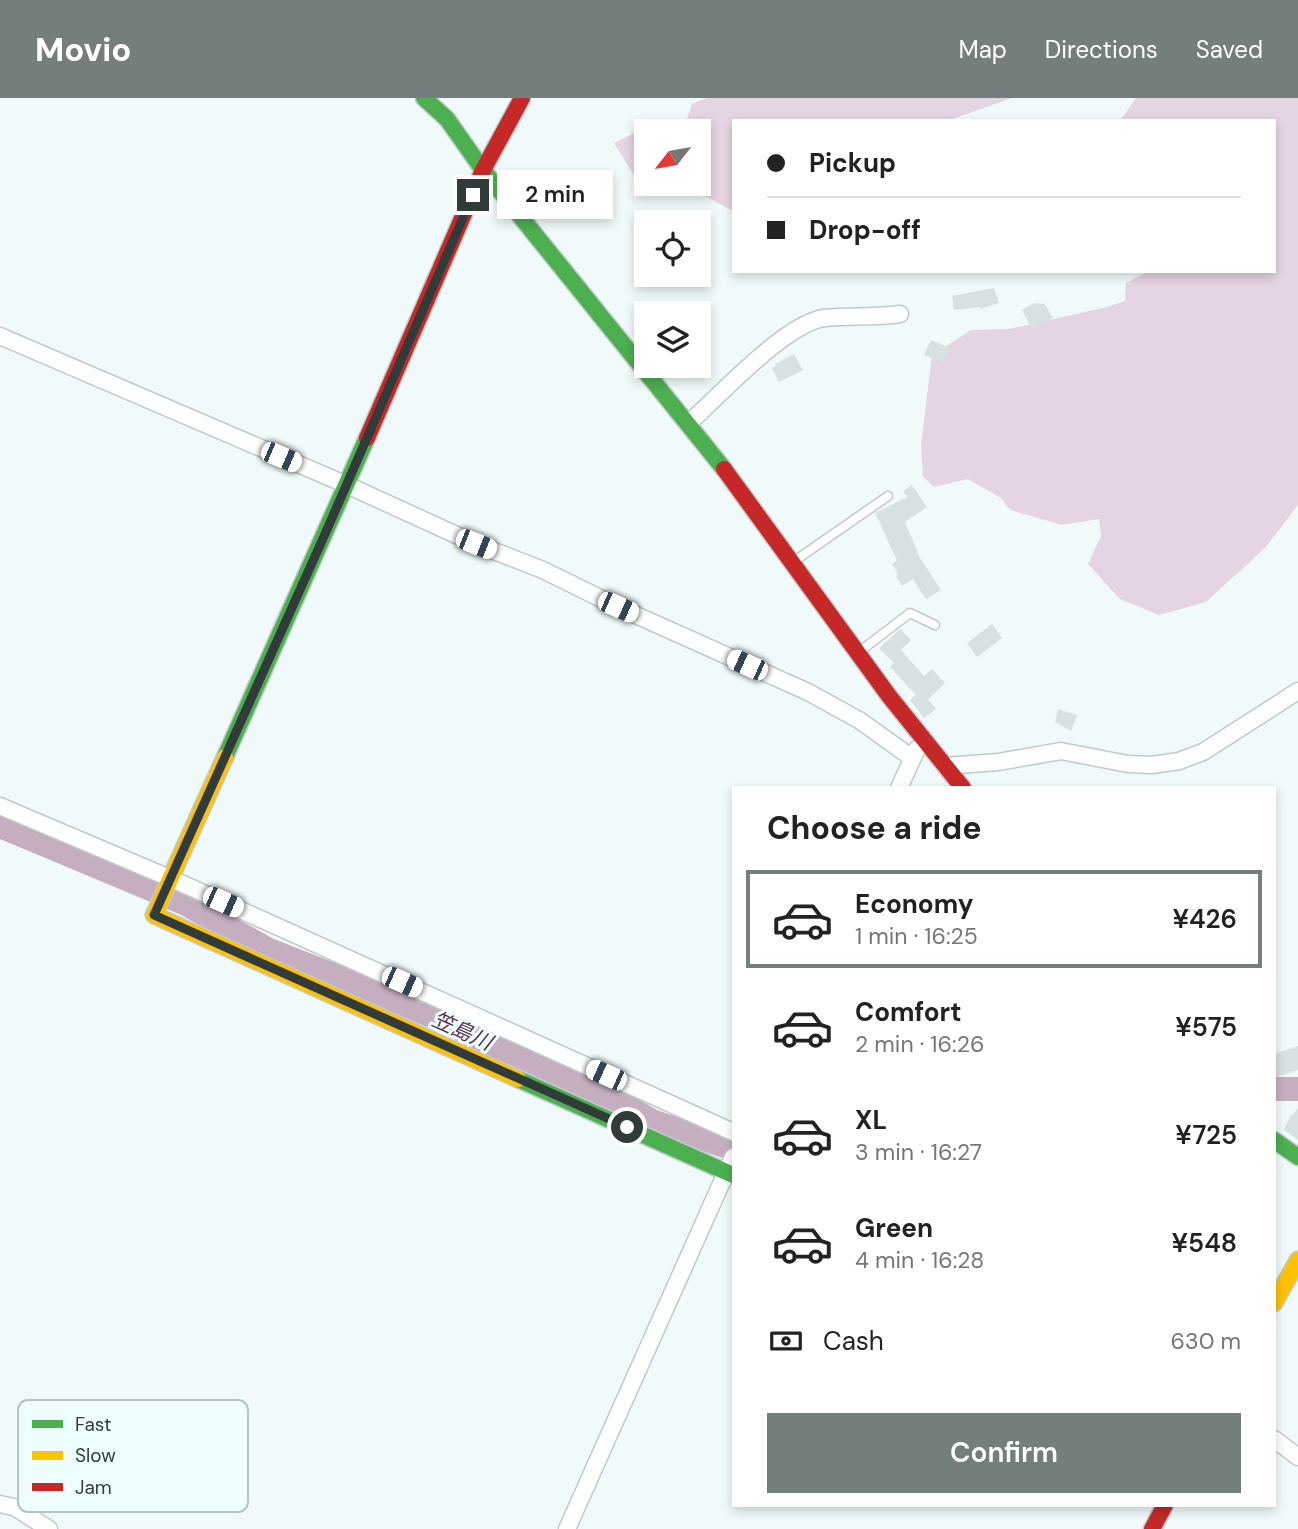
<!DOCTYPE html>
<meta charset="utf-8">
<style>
:root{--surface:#fff;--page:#f2f2f2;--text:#222;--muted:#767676;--line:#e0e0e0;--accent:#747e7d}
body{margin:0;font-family:"DM Sans","Noto Sans JP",sans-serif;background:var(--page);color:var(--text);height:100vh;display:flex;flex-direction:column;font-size:26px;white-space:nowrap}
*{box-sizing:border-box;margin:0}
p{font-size:23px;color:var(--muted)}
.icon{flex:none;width:38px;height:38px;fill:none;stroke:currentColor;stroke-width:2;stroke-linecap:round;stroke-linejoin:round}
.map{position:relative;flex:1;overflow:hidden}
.panel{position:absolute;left:732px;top:688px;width:544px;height:721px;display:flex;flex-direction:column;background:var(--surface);border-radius:0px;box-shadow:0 4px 10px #0003}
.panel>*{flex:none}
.guide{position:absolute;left:732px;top:21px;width:544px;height:154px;border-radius:0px;box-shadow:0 4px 10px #0003;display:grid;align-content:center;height:154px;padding:0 35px;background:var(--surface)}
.needle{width:46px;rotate:239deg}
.tools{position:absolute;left:634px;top:21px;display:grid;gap:14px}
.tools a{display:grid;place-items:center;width:77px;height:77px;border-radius:0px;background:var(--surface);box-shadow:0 4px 10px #0003;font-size:35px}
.end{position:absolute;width:32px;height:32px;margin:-16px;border:9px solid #303b3a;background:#fff;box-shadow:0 0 0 4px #fff}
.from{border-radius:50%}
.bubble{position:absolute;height:49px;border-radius:0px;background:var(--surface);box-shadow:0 4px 10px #0003;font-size:23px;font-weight:600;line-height:49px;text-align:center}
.car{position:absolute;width:21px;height:42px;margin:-21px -10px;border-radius:9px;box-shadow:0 0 5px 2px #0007;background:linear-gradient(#fff 24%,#345 0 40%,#fff 0 76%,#345 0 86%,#fff 0)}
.guide b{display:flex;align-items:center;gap:24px;height:66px;font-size:26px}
.guide b+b{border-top:2px solid var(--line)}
.guide i{width:18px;height:18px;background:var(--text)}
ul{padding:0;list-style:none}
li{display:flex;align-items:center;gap:21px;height:98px;margin:0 14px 10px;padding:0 21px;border:4px solid transparent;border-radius:0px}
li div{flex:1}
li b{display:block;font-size:26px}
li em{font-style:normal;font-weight:600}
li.on{border-color:var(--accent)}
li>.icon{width:63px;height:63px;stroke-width:1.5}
h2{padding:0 35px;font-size:32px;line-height:84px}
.pay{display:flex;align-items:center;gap:18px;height:77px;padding:0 35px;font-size:26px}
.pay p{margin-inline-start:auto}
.primary-button{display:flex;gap:14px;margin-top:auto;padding:14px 35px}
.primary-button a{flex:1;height:80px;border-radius:0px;background:var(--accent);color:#fff;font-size:28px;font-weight:600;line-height:80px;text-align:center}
header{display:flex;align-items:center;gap:42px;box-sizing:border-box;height:98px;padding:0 35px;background:var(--accent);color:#fff}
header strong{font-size:33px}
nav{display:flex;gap:38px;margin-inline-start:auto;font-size:24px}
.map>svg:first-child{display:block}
.forest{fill:#e5d4e2}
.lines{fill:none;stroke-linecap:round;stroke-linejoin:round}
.river{stroke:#c6aec1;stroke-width:24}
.building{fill:#d7e1e1}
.lane-casing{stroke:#c0cac9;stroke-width:11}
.street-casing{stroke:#c0cac9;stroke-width:19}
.fast-casing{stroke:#c0cac9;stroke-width:19}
.slow-casing{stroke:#c0cac9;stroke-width:19}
.jam-casing{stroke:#c0cac9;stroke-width:19}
.lane{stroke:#fdfefe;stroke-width:8}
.street{stroke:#fdfefe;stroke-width:16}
.fast{stroke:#4caf50;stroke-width:16}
.slow{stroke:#ffc107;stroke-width:16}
.jam{stroke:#c62828;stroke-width:16}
.route{stroke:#303b3a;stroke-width:9}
.labels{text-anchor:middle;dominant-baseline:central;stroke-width:6;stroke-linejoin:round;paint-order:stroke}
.water-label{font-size:21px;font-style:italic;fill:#5b2a4f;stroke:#edfefd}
.key{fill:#edfefd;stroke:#b4c4c2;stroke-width:2}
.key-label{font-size:19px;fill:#303b3a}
</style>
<header>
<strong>Movio</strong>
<nav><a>Map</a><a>Directions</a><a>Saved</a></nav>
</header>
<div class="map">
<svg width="1298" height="1431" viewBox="0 0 1298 1431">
<rect width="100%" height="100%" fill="#f1fafa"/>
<g class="forest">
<polygon points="707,0 1012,0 947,23 733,23 733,113 694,92 645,95 614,45 655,25 673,33 646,33 646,86 698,86 698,33 683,33 692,6"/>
<polygon points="1136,0 1298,0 1298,407 1265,450 1206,504 1159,517 1120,501 1088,466 1101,438 1099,421 1062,427 1010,412 1001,400 968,381 934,389 923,379 921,347 932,257 971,232 1009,231 1107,209 1125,203 1126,185 1149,173 1274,173 1274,23 1120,23"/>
</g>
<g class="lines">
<g class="river">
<polyline points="0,728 186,806 269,852 376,894 459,930 481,944 510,954 608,998 652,1023 733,1051"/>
<polyline points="1274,991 1298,991"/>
</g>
</g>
<g class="building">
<polygon points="994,190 999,205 980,211 980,209 954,212 952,198"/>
<polygon points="1035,205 1045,206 1053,220 1032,231 1022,212"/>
<polygon points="931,242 950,250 943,265 924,257"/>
<polygon points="794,256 803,272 779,284 772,270 776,268 775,266"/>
<polygon points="912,387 927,409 905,424 920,460 941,492 926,501 913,481 902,488 896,478 898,476 892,466 897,462 875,415 907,399 903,393"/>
<polygon points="992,526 1002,540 977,559 967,545"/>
<polygon points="900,531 911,542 901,552 924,578 932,571 945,585 928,601 936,611 924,620 910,602 916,597 890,569 894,565 879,550"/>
<polygon points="1058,611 1077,617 1071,633 1055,624"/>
<polygon points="1298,948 1298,972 1274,980 1274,956"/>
<polygon points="1298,1010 1298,1042 1284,1032 1291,1016 1293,1017"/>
</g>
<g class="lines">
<g class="lane-casing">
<g id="lane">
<polyline points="793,464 888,398"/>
<polyline points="859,554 910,515 935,527"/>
</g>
</g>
<g class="street-casing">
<g id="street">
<polyline points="0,238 347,387 476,446 543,472 618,509 808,594 859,622 912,660"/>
<path d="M689,325C720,297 785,226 824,220C850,217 875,220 900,216"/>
<polyline points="945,668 998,664 1061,653 1128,666 1152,667 1179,663 1203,654 1298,593"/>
<polyline points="899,690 917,651"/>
<polyline points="0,708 172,781 733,1034"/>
<polyline points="1274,1341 1298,1359"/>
<polyline points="0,1406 14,1409 49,1431"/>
<polyline points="567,1431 733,1059"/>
</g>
</g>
<g class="fast-casing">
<g id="fast">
<polyline points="424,0 447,21 483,72 724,371"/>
<polyline points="225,659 367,340"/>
<polyline points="518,981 733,1077"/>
<polyline points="1274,1042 1298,1059"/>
</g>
</g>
<g class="slow-casing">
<g id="slow">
<polyline points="225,659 154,817 518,981"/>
<polyline points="1274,1205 1298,1162"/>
</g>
</g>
<g class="jam-casing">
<g id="jam">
<polyline points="367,340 483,72 522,0"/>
<polyline points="724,371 889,598 963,690"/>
<polyline points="1152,1431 1165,1407"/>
</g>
</g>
<use href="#lane" class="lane"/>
<use href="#street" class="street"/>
<use href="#fast" class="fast"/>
<use href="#slow" class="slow"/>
<use href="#jam" class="jam"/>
</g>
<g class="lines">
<polyline class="route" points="473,97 325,436 154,817 627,1029"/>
</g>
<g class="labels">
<g class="water-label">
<text transform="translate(462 933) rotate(24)">笠島川</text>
</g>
</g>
<rect x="18" y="1302" width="230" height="112" rx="10" class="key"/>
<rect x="32" y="1322" width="31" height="8" fill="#4caf50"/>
<rect x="32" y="1353" width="31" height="9" fill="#ffc107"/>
<rect x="32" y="1385" width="31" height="8" fill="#c62828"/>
<g class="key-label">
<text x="75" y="1333">Fast</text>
<text x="75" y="1364">Slow</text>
<text x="75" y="1396">Jam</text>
</g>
</svg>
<div class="tools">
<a><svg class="needle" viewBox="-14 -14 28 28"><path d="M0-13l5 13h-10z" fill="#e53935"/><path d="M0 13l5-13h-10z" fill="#767676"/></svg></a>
<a><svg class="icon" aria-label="locate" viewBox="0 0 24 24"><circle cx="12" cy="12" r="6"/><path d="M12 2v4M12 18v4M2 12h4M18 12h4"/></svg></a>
<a><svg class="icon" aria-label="layers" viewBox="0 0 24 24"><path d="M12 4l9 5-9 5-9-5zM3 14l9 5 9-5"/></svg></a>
</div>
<i class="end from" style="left:627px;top:1029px"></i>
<i class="end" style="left:473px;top:97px"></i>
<div class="bubble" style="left:497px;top:72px;width:116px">2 min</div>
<i class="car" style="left:281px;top:359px;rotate:113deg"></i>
<i class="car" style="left:476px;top:446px;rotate:112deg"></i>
<i class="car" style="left:618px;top:509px;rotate:114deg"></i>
<i class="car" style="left:747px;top:567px;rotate:294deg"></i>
<i class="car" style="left:223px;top:804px;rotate:114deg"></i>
<i class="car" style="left:402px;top:884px;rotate:114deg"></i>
<i class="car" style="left:606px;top:977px;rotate:294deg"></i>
<div class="guide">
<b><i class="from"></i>Pickup</b>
<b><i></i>Drop-off</b>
</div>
<section class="panel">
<h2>Choose a ride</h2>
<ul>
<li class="on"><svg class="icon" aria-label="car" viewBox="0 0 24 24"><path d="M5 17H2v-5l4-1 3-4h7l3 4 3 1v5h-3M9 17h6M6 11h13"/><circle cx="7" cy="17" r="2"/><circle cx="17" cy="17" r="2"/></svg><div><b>Economy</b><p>1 min · 16:25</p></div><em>¥426</em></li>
<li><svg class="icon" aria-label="car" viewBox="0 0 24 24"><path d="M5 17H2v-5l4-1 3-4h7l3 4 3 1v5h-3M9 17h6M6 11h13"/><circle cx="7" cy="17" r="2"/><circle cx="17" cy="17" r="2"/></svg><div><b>Comfort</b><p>2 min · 16:26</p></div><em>¥575</em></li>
<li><svg class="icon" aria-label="car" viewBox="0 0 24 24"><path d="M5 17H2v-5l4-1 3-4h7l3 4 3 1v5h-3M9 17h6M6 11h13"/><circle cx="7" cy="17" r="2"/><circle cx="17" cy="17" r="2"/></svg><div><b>XL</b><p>3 min · 16:27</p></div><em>¥725</em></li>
<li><svg class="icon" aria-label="car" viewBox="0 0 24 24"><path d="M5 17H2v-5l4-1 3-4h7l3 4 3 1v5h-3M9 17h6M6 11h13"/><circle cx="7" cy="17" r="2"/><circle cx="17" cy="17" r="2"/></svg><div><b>Green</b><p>4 min · 16:28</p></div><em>¥548</em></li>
</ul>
<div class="pay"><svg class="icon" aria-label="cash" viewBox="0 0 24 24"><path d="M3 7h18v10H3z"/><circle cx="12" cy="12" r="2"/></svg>Cash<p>630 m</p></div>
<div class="primary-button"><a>Confirm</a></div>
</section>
</div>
